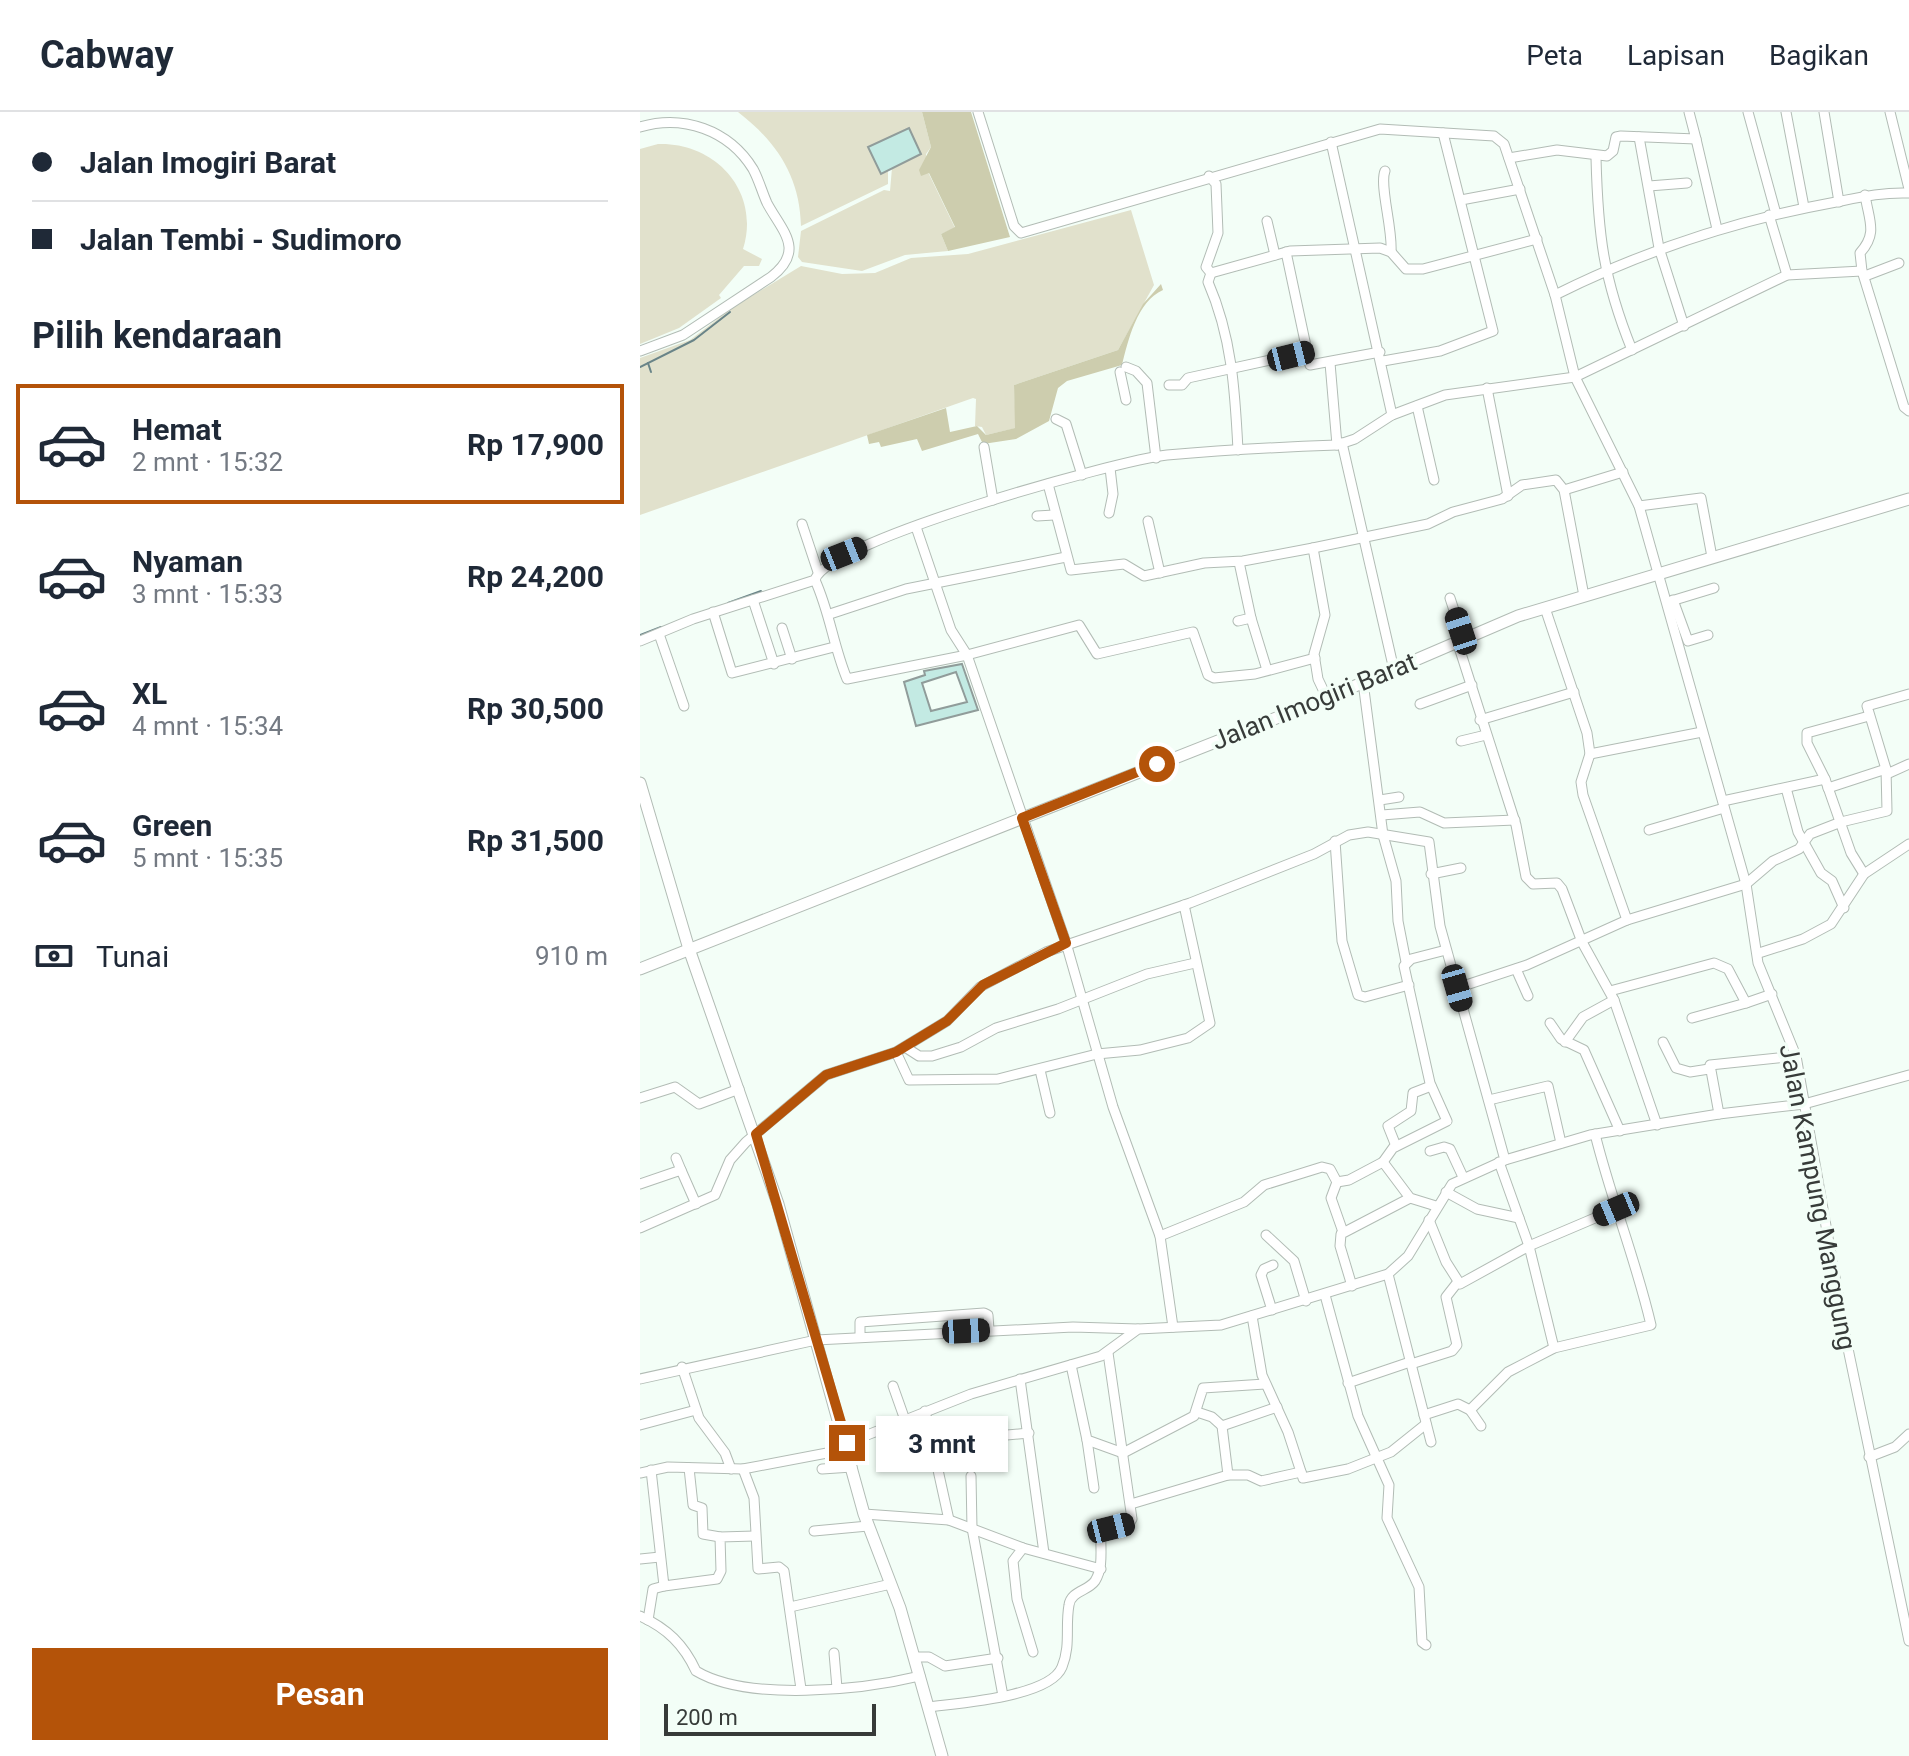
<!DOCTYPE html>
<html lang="id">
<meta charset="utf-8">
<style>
:root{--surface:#fff;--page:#f2f2f3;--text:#1f2937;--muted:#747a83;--line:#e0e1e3;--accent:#b45309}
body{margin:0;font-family:Roboto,sans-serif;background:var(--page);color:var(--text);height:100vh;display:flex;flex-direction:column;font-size:30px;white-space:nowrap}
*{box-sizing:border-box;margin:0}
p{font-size:26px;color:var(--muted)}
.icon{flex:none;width:44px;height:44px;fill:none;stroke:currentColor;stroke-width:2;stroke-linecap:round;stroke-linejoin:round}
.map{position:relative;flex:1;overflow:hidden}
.sheet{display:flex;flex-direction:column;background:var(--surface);width:640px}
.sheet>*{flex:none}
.top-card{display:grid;align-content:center;height:176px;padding:0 32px;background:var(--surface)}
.scale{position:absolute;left:24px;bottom:20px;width:212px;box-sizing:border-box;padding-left:8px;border:4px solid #373b39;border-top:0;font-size:22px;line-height:28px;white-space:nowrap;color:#373b39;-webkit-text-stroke:6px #f3fef7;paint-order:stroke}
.end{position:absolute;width:36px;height:36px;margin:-18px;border:10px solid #b45309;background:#fff;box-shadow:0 0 0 4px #fff}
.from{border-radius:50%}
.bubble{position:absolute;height:56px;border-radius:0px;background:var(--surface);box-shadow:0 2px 6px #0004;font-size:26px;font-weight:700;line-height:56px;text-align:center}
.car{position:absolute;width:24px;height:48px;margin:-24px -12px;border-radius:10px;box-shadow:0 0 6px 2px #0007;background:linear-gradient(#222 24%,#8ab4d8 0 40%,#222 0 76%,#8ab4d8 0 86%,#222 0)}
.top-card b{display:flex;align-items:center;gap:28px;height:76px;font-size:30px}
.top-card b+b{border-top:2px solid var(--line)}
.top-card i{width:20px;height:20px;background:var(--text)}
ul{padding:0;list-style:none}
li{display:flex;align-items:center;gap:24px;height:120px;margin:0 16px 12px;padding:0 16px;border:4px solid transparent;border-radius:0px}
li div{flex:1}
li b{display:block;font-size:30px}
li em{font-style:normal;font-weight:700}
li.selected{border-color:var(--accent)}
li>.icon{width:72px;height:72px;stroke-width:1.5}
h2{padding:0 32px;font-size:36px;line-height:96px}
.pay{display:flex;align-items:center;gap:20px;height:88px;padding:0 32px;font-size:30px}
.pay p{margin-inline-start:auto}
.cta{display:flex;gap:16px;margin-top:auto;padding:16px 32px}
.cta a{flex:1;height:92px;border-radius:0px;background:var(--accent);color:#fff;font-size:32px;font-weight:700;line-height:92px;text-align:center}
header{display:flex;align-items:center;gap:48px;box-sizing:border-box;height:112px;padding:0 40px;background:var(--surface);border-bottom:2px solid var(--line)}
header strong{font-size:38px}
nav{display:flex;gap:44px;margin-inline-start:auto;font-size:28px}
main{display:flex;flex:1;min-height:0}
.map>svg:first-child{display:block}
.green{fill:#e1e1cc}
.forest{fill:#cdcdae}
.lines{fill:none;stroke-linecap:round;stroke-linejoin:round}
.stream{stroke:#698488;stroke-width:2}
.building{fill:#c3eae3;stroke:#909c9a;stroke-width:2;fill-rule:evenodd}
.minor-casing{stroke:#b2bcb5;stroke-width:11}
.major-casing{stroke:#b2bcb5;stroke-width:13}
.minor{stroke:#fff;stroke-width:9}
.major{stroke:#fff;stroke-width:11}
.route{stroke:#b45309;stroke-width:10}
.labels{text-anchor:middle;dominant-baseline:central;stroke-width:7;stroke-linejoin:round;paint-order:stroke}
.street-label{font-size:26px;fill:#373b39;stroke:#f3fef7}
</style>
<header>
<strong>Cabway</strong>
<nav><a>Peta</a><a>Lapisan</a><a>Bagikan</a></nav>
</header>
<main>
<section class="sheet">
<div class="top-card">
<b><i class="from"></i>Jalan Imogiri Barat</b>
<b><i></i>Jalan Tembi - Sudimoro</b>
</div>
<h2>Pilih kendaraan</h2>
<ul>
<li class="selected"><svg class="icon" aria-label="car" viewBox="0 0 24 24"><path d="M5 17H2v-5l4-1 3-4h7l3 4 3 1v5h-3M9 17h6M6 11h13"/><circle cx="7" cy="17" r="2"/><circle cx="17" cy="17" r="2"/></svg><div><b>Hemat</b><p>2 mnt · 15:32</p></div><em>Rp 17,900</em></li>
<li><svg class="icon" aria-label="car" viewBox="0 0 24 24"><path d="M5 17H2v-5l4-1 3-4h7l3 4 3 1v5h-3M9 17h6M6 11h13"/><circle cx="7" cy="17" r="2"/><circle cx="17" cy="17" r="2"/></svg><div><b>Nyaman</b><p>3 mnt · 15:33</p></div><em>Rp 24,200</em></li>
<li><svg class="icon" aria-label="car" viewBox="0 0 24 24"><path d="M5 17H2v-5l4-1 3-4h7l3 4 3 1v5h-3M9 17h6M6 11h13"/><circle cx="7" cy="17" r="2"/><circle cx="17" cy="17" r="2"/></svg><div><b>XL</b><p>4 mnt · 15:34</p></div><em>Rp 30,500</em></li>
<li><svg class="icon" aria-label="car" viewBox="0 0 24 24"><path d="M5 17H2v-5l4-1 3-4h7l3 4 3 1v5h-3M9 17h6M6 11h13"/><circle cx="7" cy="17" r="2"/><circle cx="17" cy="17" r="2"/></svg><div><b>Green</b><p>5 mnt · 15:35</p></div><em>Rp 31,500</em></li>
</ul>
<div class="pay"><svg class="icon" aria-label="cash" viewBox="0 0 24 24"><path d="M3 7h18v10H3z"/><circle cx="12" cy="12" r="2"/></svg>Tunai<p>910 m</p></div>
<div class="cta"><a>Pesan</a></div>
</section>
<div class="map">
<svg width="1269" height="1644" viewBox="0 0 1269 1644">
<rect width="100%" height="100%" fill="#f3fef7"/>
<g class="green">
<path d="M98,0H282L291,35L286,42L288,60L315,116L301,122L308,139L265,143L222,159L162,150L158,145L161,119L244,78L250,79L252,56L281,42L268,16L229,35L241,61L248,59V72L161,114C160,65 137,30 98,0Z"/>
<path d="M18,32C76,30 121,80 103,137L122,147L119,154H104L79,183L81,186L39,216L0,232V37Z"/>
<polygon points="491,98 514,173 478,238 374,273 376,316 346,323 342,315 335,314 336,287 333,286 0,403 0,246 50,228 92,196 161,154 202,162 235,161 271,146 328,142"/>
</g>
<g class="forest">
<polygon points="282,0 331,0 370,125 308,139 301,122 315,115 289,61 281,64 279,58 291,35"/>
<path d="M521,172L523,178C497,189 488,229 482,253L427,269L418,276L409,309L376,327L343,332L338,322L282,339L277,327L241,335L239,330L229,332L227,323L306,296L310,320L337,314L346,323L375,316L374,273L478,238L503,192Z"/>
</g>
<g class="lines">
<g class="stream">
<polyline points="8,251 11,260"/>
<polyline points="0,255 54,228 90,200"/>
<polyline points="88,491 121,479"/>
<polyline points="0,523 21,515"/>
</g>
</g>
<g class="building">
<polygon points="269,16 281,42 241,62 228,35"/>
<path d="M322,552L338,598L276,614L264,570L285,563L284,559ZM316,560L327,590L291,599L282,571Z"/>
</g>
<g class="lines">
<g class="minor-casing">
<g id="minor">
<polyline points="338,0 374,114 381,121 740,17 854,24 864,32 915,183 935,265 999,394 1106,772 1118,851 1156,944 1206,1227 1269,1529"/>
<polyline points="1108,0 1136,102"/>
<polyline points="1146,0 1164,95"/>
<polyline points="1184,0 1199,90"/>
<polyline points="1250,0 1269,77"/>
<path d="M0,15C43,2 89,18 113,57C119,68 122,80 127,91C142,119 166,138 131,165L43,223L0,239"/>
<polyline points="999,25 1019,136 1044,214"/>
<polyline points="1056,27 1077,117"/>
<polyline points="691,30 752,303"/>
<polyline points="869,46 917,38 967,44 973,39 976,25 981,24 1056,27 1049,0"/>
<path d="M956,46C958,122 963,166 992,238"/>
<path d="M745,59C739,73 753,117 751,140"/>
<path d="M569,64L576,72L578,121L566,155L571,161L568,170C592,225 595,279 598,338"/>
<polyline points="1009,74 1047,71"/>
<polyline points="821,88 880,77"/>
<polyline points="1129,103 1147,163"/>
<polyline points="627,109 635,143"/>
<polyline points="646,140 670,253 740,240"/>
<path d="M1222,159L1220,141C1238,121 1229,109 1225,83"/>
<polyline points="571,161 650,139 740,136 751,140 766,157 783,157 897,127"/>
<polyline points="1225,164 1259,151"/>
<path d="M915,183C1005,138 1097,108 1196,90C1221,85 1243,80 1269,81"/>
<polyline points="743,249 800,239 853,219 803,21"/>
<polyline points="690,251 697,333"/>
<polyline points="486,255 496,259 507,271 516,346"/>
<polyline points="480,260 486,288"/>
<polyline points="529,273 542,273 548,266 667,240"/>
<polyline points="847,276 868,384"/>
<polyline points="777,294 794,368"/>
<polyline points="416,307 426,312 442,363"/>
<polyline points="702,331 754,558"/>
<polyline points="344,335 353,388"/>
<polyline points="408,372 431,458 484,452 504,464 564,451 603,449 673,436 685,503 674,542 678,567 687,586"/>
<polyline points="924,378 983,360"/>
<polyline points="999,394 1061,386 1072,445"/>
<polyline points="469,401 473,382 470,356"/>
<polyline points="397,404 414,403"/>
<polyline points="508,409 520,461"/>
<polyline points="162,412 178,460"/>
<polyline points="276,415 311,518 327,543 426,831 473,995 520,1124 533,1215"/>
<polyline points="673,436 788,412 813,400 862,387 882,373 916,368 924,378 944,484"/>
<polyline points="599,450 611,506"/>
<path d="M175,468C190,501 193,533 207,567L327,543L439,513L457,542L553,520L568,563L574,566L615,562L675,546"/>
<polyline points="810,486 823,526"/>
<polyline points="113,488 134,552"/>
<polyline points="1033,488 1048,529 1068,523"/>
<polyline points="1028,490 1074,476"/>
<polyline points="905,496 947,621 950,642 941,670 943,683 987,808"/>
<polyline points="73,500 92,561 194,535"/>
<polyline points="190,502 266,477 426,445"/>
<polyline points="598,509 611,506 627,558"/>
<polyline points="142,516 152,547"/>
<polyline points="19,522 44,594"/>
<path d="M0,529L53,507L175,468C184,430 479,348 527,343C583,338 640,335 697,333L715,327L752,303L805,283L935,265L1147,163L1222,159L1264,295L1269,299"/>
<polyline points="817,529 876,713 886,765 893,772 917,771 922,777 942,830 974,888 1017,1013"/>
<polyline points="723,570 743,723 756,769 758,809 766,850"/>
<polyline points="780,592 832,573"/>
<polyline points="840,608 934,580"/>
<polyline points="821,629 846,623"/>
<polyline points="950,642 1062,620"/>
<polyline points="1247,662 1269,652"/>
<polyline points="1185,667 1211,741 1224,762"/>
<polyline points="1146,676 1158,720 1181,761 1192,769 1204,796"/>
<polyline points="1188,676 1246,657"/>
<polyline points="740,688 759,685"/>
<polyline points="1083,689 1185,667 1167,631 1167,621 1229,604"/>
<polyline points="742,703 780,700 804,711 875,708"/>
<polyline points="1009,718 1084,696"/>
<polyline points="695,729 702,829 718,883 725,885 769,873"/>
<polyline points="791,762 821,756"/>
<polyline points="1119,841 1163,827 1191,812 1224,762 1269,732"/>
<polyline points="876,857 888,884"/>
<polyline points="817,876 887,853 987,808 1106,772 1133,749 1159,737 1170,722 1201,710 1247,699 1246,657 1227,594 1269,582"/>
<polyline points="970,879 1074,851 1088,857 1106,891 1132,882"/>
<polyline points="1052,906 1106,891"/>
<polyline points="910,911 921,927 944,938 980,1019"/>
<polyline points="925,930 943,905 974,888"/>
<polyline points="1023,930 1036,956 1050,960 1069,957"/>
<polyline points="265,935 279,944 292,944 321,935 356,916 418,897 507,862 555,851"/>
<polyline points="256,940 269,968 358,967 457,942 500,938 548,926 570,911 544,793"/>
<polyline points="400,958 410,1001"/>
<polyline points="0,986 35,975 59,992 99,977"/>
<polyline points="849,988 908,974 921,1031"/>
<polyline points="1079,1002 1070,953 1156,944"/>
<polyline points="756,1034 748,1014 771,999 773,981 791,974"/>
<polyline points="790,1039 804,1035 810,1037 823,1065"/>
<polyline points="36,1046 41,1058"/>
<polyline points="743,1050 770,1086 796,1094"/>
<polyline points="859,1050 889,1134 914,1236"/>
<polyline points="697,1070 691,1086 703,1120"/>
<polyline points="0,1072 41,1058 56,1092"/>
<polyline points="806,1080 837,1097 879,1106"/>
<polyline points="789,1108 806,1150 820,1172 889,1134 976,1097"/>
<polyline points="0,1116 75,1083 90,1048 106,1030 186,963 256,940 307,909 340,875 406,840 550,791 674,742 709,723 728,720 789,730 800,814 865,1048"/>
<polyline points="626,1123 654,1149 666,1189"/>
<polyline points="520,1124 604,1090 624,1073 682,1055 690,1057 697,1070 709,1068 743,1050 753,1036 807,1009 790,971 764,854 771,847 806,838"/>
<polyline points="748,1162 791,1330"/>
<polyline points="712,1174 700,1134 701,1122 770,1086"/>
<polyline points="685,1183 718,1304 749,1373 747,1406 779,1475 782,1530 786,1533"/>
<polyline points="632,1198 621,1163 624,1157 633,1153"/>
<polyline points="612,1204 622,1263 648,1320 663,1366 708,1357 751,1340 786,1312"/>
<polyline points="220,1224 220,1210 344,1201 348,1203 349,1218"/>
<polyline points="771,1252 812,1239 817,1233 806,1185 817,1171"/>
<polyline points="431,1253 447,1328 483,1341 554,1304 563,1276 625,1272"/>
<polyline points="42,1255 59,1306 85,1341 91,1357"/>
<polyline points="0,1267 176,1228 433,1215 498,1217"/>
<polyline points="380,1267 404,1441"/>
<polyline points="708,1271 770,1250"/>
<polyline points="253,1274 265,1308"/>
<path d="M830,1298L868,1260L914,1236L1011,1213C996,1148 971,1087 955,1022"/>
<polyline points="285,1299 309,1408"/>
<polyline points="557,1300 572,1305 582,1314"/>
<polyline points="784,1303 818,1292 830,1298 841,1314"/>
<polyline points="0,1313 56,1298"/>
<polyline points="447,1328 454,1376"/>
<polyline points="207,1331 331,1282 461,1244 498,1217 581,1213 748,1162 768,1144 812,1072 865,1048 950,1023 1079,1002 1164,992 1269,963"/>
<polyline points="294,1338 334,1326 389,1321"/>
<polyline points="1229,1345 1255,1335 1269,1322"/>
<polyline points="49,1356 53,1393 62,1396 63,1422 80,1425"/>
<polyline points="103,1357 114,1386 118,1457 139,1455 144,1459 161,1577"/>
<polyline points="182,1357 212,1355"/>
<polyline points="11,1358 24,1474 77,1467 81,1459 80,1425 115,1424"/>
<polyline points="0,1361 28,1355 103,1357 208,1337"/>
<polyline points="588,1363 608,1363 621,1369 661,1360"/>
<polyline points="331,1364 332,1416 363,1584"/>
<polyline points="491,1392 588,1363 582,1314 637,1295"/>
<polyline points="224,1402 309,1408 383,1436 461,1457"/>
<polyline points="174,1419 228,1414"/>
<polyline points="383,1436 373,1449 377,1487 393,1540"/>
<polyline points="0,1447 20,1445"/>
<polyline points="150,1495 251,1472"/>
<path d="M0,1504C27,1516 44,1533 56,1559C108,1590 222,1578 280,1564"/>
<polyline points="8,1508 13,1477 24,1474"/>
<polyline points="194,1541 197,1576"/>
<polyline points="275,1545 289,1545 305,1554 358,1546"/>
<path d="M289,1595C319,1591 410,1585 422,1555C431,1533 425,1515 429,1493C431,1479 448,1479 455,1469C464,1455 460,1436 461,1420L489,1412L492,1407L468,1241"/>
</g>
</g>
<g class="major-casing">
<g id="major">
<polyline points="0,671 49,837 138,1092 224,1402 260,1496 302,1644"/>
<polyline points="0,857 687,586 878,504 1269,387"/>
</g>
</g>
<use href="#minor" class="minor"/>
<use href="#major" class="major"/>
</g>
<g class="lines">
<polyline class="route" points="207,1331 116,1022 186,963 256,940 307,909 343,873 426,831 382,706 517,652"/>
</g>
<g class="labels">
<g class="street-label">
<text transform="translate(674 589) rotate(-22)">Jalan Imogiri Barat</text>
<text transform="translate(1178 1085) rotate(79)">Jalan Kampung Manggung</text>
</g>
</g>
</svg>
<div class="scale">200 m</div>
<i class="end from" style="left:517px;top:652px"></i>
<i class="end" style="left:207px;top:1331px"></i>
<div class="bubble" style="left:236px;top:1304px;width:132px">3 mnt</div>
<i class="car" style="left:651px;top:244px;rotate:76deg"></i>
<i class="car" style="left:204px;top:442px;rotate:68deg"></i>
<i class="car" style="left:821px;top:519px;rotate:342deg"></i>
<i class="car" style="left:817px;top:876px;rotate:164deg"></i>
<i class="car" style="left:976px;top:1097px;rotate:247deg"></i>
<i class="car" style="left:326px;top:1219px;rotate:87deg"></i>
<i class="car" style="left:471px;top:1416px;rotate:76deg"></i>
</div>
</main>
